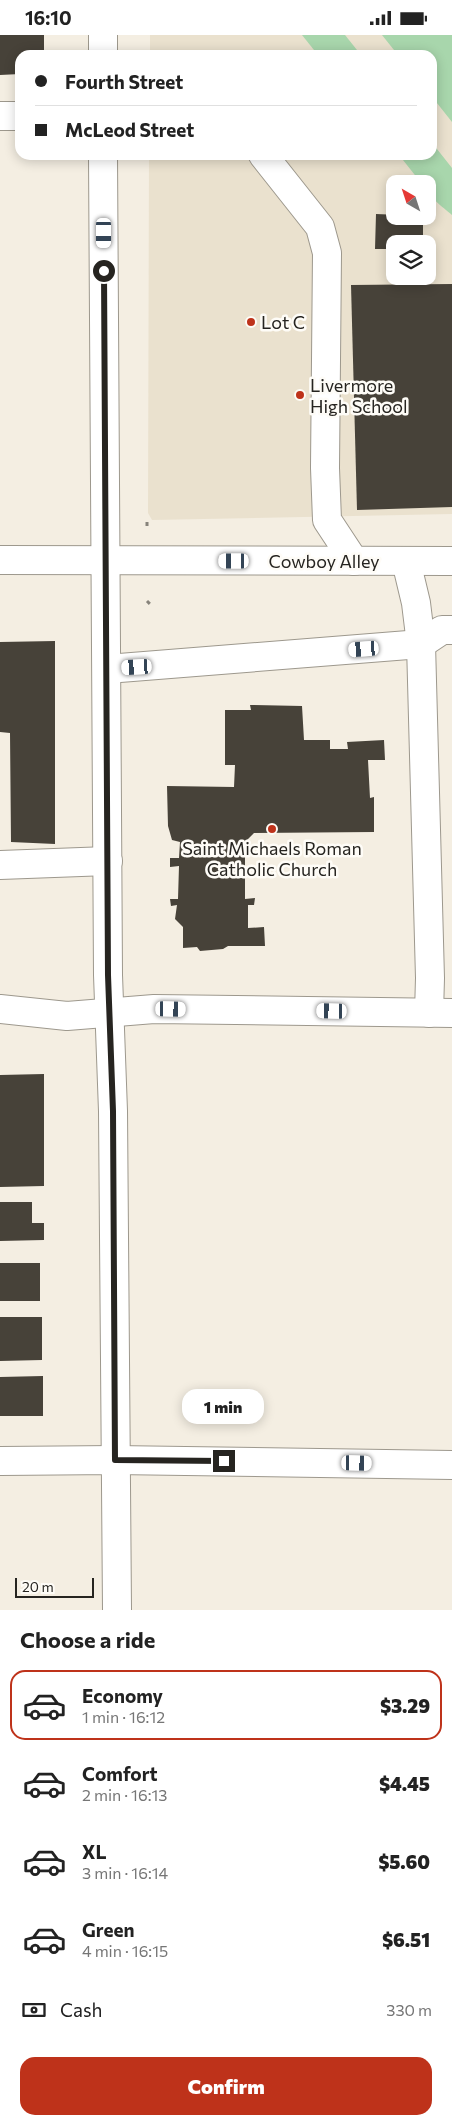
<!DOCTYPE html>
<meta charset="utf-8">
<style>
:root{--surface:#fff;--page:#f6f6f6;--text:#222;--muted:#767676;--line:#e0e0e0;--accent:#be321a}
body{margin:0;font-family:Commissioner,sans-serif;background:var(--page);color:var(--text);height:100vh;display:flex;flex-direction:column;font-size:19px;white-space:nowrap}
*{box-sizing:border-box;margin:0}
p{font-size:16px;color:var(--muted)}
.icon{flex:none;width:28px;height:28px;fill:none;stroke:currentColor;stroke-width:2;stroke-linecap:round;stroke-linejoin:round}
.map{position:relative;height:1575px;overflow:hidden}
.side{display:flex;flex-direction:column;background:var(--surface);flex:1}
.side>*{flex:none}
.hud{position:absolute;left:15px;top:15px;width:422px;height:110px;border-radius:15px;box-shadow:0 2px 12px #0003;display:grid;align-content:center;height:110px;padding:0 20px;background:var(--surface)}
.needle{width:32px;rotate:321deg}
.fabs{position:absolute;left:386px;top:140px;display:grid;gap:10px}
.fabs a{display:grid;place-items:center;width:50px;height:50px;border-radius:10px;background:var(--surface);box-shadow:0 2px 12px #0003;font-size:25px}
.scale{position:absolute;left:15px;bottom:12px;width:79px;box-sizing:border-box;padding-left:5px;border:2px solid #262420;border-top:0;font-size:14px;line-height:18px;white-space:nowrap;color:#262420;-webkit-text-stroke:4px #fefcf7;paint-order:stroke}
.end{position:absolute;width:22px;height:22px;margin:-11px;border:6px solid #262420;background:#fff;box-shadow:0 0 0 2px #fff}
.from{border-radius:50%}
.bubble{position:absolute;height:35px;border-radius:15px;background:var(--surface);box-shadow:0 2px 12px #0003;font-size:16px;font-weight:800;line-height:35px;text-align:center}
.car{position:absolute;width:15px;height:30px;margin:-15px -8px;border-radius:6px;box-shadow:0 0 4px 1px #0007;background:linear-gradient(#fff 24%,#345 0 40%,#fff 0 76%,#345 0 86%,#fff 0)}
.hud b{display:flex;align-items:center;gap:18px;height:48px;font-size:19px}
.hud b+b{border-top:1px solid var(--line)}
.hud i{width:12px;height:12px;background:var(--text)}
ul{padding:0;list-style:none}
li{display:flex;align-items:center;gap:15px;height:70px;margin:0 10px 8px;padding:0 10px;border:2px solid transparent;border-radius:15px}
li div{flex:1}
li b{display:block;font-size:19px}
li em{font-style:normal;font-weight:800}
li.selected{border-color:var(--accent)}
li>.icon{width:45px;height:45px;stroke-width:1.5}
h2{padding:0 20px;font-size:22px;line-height:60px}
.pay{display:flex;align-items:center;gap:12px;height:55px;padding:0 20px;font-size:19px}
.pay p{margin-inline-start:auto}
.action{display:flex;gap:10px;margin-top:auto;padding:10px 20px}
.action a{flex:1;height:58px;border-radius:15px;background:var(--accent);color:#fff;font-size:20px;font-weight:800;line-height:58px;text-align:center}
.status{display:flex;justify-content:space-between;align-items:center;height:35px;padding:0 25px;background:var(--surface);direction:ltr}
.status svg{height:14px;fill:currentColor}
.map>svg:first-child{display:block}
.built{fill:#eae1ce;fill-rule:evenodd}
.green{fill:#a8d6ac}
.building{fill:#474239}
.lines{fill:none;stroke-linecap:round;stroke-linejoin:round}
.minor-casing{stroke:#9d988d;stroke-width:30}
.path{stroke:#87837b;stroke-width:3;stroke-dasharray:4 4;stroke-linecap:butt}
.minor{stroke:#fff;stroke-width:28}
.route{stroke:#262420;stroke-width:6}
.poi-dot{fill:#be321a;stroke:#fefcf7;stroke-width:2}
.labels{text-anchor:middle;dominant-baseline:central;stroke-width:5;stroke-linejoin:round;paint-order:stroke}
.poi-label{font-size:18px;fill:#262420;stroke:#fefcf7;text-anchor:start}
.street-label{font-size:18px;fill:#262420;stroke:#fefcf7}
</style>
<div class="status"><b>16:10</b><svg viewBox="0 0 49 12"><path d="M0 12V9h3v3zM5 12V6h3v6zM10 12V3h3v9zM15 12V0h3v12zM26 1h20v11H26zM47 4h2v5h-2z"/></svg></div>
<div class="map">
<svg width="452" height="1575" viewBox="0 0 452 1575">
<rect width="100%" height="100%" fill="#f4eee2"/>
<path class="built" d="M150,0H452V479L152,485L148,478L149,120H432V20H150ZM395,149H428V181H395ZM395,209H428V241H395Z"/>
<g class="green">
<polygon points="302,0 345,0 361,20 318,20"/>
<polygon points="382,0 452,0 452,87 433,63 432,20 398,20"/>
<path d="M433,109L452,133V180C442,171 428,163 428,149H422L399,120H432Z"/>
</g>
<g class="building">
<polygon points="0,0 44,0 44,20 20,20 20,39 0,40"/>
<polygon points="376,179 423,181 423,209 395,209 395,214 375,214"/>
<polygon points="452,249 452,472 357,475 351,250"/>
<polygon points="55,606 55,809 11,807 10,698 0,697 0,607"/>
<polygon points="250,670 302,671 304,705 330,705 330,714 348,714 347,707 384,705 385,725 368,725 370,763 374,762 374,797 254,798 245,807 245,864 255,863 254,870 248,870 248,893 264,892 265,911 228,911 223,914 200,916 197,912 183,913 183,892 175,884 177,870 171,871 170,864 178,864 179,831 170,832 170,823 179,823 180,807 172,805 168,791 167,751 234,752 235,730 225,730 225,675 251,675"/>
<polygon points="44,1039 44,1151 0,1152 0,1040"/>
<polygon points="0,1167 32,1167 32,1188 44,1188 44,1205 0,1206"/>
<rect x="0" y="1228" width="40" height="38"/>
<polygon points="0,1282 42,1282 42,1325 0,1326"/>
<polygon points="43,1341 43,1381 0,1381 0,1342"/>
</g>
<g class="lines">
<g class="minor-casing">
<g id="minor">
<polyline points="103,0 103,20"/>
<polyline points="0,81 20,81"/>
<polyline points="103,120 108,940 113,1076 117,1575"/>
<polyline points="263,120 320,192 327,218 325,433 327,485 354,526"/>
<polyline points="0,525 452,526"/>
<polyline points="406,526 416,568 421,609 430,943 429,978"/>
<polyline points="107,634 421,609 442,595 452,595"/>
<polyline points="0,830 108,826"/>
<polyline points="0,974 67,981 154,974 452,978"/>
<polyline points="0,1426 115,1425 452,1430"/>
</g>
</g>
<g class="path">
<polyline points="147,487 147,492"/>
<polyline points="147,566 151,570"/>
</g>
<use href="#minor" class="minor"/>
</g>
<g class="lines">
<polyline class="route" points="104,236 108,940 113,1076 115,1425 224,1426"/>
</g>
<g class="poi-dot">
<circle cx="251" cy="287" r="5"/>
<circle cx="300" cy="360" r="5"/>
<circle cx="272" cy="794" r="5"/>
</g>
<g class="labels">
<g class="poi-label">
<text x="261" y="287">Lot C</text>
<text x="310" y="350">Livermore<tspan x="310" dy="21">High School</tspan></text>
<text x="272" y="813" text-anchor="middle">Saint Michaels Roman<tspan x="272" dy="21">Catholic Church</tspan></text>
</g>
<g class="street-label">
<text x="324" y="526">Cowboy Alley</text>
</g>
</g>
</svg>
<div class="fabs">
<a><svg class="needle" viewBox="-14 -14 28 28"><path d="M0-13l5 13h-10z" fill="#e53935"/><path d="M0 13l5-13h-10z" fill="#767676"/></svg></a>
<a><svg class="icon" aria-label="layers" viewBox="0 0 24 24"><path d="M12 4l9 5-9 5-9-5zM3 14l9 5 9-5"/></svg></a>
</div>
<div class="scale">20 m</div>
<i class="end from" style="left:104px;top:236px"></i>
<i class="end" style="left:224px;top:1426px"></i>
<div class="bubble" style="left:182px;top:1354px;width:82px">1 min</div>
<i class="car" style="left:104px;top:198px;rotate:180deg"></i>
<i class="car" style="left:234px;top:526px;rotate:270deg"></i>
<i class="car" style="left:364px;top:614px;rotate:266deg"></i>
<i class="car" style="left:137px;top:632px;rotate:267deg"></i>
<i class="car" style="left:171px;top:974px;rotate:91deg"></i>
<i class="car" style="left:332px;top:976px;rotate:271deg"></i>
<i class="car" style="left:357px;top:1428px;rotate:91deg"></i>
<div class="hud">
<b><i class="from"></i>Fourth Street</b>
<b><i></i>McLeod Street</b>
</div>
</div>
<section class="side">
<h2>Choose a ride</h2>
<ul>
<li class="selected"><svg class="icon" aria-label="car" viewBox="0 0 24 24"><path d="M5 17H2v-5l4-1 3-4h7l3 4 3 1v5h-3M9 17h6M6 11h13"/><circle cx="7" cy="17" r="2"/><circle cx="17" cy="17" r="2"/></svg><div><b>Economy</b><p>1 min · 16:12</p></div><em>$3.29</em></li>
<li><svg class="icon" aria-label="car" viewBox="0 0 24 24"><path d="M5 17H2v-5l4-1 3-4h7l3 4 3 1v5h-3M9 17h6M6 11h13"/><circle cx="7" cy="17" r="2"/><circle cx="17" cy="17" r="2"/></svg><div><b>Comfort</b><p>2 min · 16:13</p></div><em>$4.45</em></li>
<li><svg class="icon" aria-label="car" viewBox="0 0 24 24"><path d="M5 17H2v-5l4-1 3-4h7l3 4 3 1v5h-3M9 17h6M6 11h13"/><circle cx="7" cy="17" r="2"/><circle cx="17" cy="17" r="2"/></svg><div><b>XL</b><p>3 min · 16:14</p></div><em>$5.60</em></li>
<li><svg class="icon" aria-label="car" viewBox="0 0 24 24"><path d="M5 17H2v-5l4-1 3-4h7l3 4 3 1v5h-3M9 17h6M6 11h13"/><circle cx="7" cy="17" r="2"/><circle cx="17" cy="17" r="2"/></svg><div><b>Green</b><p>4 min · 16:15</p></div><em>$6.51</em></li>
</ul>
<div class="pay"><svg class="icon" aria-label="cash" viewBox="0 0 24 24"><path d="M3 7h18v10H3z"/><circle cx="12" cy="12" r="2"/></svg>Cash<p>330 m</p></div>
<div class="action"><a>Confirm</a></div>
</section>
